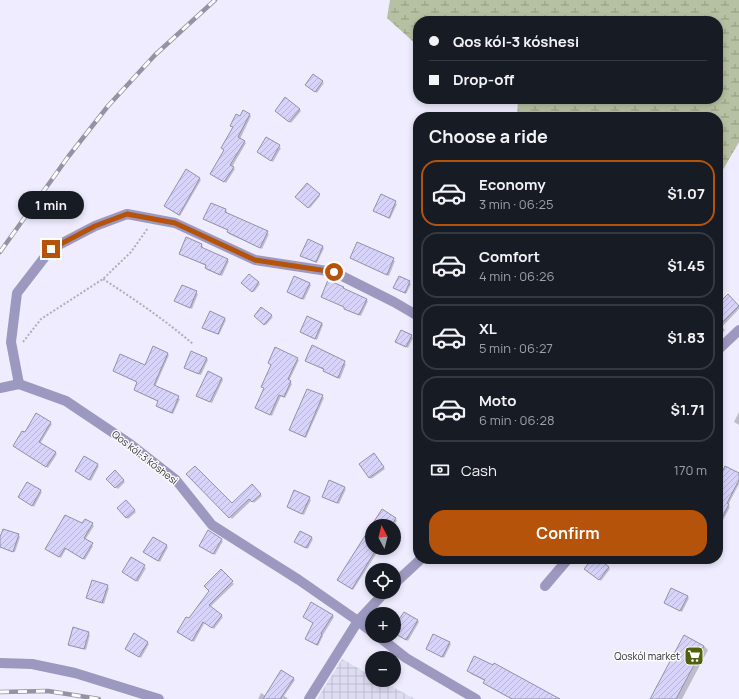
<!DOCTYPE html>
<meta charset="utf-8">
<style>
:root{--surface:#171b24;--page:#20242c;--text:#f1f3f6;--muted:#9ea1a6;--line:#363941;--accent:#b45309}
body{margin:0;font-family:Manrope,sans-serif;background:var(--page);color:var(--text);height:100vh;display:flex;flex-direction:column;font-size:15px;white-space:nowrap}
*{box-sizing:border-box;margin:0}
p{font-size:13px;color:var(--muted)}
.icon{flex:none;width:22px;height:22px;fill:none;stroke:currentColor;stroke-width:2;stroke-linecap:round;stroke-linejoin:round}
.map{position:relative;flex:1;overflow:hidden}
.side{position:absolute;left:413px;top:112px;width:310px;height:452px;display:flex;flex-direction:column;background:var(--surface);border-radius:16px;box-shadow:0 2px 6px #0003}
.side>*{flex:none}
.hud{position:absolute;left:413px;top:16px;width:310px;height:88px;border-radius:16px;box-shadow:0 2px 6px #0003;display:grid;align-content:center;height:88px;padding:0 16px;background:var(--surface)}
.needle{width:26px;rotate:353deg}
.fabs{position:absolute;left:365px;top:519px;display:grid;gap:8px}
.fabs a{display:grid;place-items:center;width:36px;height:36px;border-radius:50%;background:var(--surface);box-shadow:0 2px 6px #0003;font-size:20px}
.end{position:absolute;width:18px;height:18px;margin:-9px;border:5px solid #b45309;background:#fff;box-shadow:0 0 0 2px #fff}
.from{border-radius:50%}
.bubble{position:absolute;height:28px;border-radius:14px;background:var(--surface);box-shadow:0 2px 6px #0003;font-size:13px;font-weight:700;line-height:28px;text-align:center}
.hud b{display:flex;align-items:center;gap:14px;height:38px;font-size:15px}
.hud b+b{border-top:1px solid var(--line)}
.hud i{width:10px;height:10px;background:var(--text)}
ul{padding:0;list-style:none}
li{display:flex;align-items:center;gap:12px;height:66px;margin:0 8px 6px;padding:0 8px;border:2px solid var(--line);border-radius:16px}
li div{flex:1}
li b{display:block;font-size:15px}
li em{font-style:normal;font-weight:700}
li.on{border-color:var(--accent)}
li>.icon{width:36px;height:36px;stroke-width:1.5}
h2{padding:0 16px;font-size:18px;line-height:48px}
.pay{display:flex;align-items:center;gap:10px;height:44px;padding:0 16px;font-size:15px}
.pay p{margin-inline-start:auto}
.primary-button{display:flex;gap:8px;margin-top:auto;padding:8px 16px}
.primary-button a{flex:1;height:46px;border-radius:16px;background:var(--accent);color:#fff;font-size:16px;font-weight:700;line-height:46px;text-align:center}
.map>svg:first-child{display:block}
.industrial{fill:url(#industrial-grid)}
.wetland{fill:url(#wetland-marsh)}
.shadow{fill:#0003}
.building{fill:url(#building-hatch);stroke:#9390ab}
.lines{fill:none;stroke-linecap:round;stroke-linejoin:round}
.path{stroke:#afadbd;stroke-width:2;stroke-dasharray:2 2;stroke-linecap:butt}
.minor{stroke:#9d98bf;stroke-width:10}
.rail-casing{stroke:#9593a3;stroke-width:4.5}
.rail{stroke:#fbfbfb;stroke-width:3;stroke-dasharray:9;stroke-linecap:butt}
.route{stroke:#b45309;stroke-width:5}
.labels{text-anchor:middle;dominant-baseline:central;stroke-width:3;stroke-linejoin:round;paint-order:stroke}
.street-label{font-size:10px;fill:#2e2c38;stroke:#fbfbfb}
.poi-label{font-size:10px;fill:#2e2c38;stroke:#fbfbfb;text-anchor:end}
</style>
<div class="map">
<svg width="739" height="699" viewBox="0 0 739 699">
<defs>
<pattern id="industrial-grid" width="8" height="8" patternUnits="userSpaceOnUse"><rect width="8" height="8" fill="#dedcf1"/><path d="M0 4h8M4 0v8" fill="none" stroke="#bfbdcf"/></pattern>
<pattern id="wetland-marsh" width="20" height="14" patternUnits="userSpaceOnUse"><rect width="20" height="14" fill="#b6c0a2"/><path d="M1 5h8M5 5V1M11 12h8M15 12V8" fill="none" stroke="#949c85"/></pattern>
<pattern id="building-hatch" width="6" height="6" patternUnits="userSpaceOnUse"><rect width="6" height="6" fill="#d8d3fb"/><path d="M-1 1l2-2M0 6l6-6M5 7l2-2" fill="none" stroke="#bab5d8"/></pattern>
</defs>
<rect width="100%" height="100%" fill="#eeecfe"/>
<polygon class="industrial" points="342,659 372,676 372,680 380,680 415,699 317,699"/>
<polygon class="wetland" points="390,0 739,0 739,142 721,173 718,176 718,117 517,117 518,99 718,99 718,21 418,21 418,46 387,18"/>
<g class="shadow">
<polygon points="322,82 324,83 317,93 308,86"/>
<polygon points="299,109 301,111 291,123 278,112"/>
<polygon points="249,115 251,116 240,139 246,143 232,167 235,169 226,183 213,175 234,128 231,125 241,117"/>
<polygon points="266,138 281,148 273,162 258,152"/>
<polygon points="186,170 201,180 180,216 167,208"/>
<polygon points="307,184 320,196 310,208 296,197"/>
<polygon points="381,196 397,204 390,219 374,211"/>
<polygon points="226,210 227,212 226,214 269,234 262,249 229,234 228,232 229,231 204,219"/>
<polygon points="358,243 395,261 389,276 351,258"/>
<polygon points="201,245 203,246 202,249 229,261 222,276 207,270 206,268 207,266 182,255"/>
<polygon points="322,247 324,248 317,263 303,257"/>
<polygon points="249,275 260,284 254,292 244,285"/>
<polygon points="400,277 411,284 406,294 395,288"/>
<polygon points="329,281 368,301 361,316 345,308"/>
<polygon points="309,283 311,285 304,300 288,292"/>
<polygon points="182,286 198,294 192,309 176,301"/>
<polygon points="728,296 739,307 739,309 722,327 725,330 718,337 718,305"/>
<polygon points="271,316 273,317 266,325 257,318"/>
<polygon points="225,319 226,320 219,335 205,329"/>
<polygon points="322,323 323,325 317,340 301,332"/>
<polygon points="411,336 413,338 408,348 396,342"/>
<polygon points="313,347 346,364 340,379 325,372 324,370 306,361"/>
<polygon points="153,348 169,355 155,387 180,399 173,414 159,408 157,406 159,402 136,391 135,390 138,382 114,371 145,366"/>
<polygon points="206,358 208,360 201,375 187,369"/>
<polygon points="297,359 299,360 289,381 292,384 285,398 281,396 272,416 256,408 265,389"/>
<polygon points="222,378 223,380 212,403 199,397"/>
<polygon points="322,396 324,398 306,438 292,431"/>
<polygon points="739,412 739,425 734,422"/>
<polygon points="50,423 52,424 40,444 57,454 48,468 14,446 25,434"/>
<polygon points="375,456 385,469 371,479 370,477"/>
<polygon points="84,457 99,466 91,481 76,471"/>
<polygon points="115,472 125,482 118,489 107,479"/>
<polygon points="188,474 232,505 252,485 262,496 254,503 252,500 232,519"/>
<polygon points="739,474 739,484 728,505 730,507 723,520 718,517 718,488"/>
<polygon points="27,483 42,492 34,507 19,497"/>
<polygon points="344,488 346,489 339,504 325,498"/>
<polygon points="309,498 311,500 304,515 288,507"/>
<polygon points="126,501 136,512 128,519 118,508"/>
<polygon points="383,510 397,520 394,526 372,526"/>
<polygon points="92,524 94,526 85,540 93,546 85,560 66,549 61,558 48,550 82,525"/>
<polygon points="372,527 372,548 380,548 353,590 340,581"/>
<polygon points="18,535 20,537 15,552 0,547 0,540"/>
<polygon points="311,538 313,539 308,549 297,543"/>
<polygon points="221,540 223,541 215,555 202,547"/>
<polygon points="166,546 168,547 160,562 146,554"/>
<polygon points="131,558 146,568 138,582 123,572"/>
<polygon points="594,559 598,559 610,569 601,581 587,570"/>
<polygon points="221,571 234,584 210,607 223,617 214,629 205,622 194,642 178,632 210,591"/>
<polygon points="107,586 109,588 104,604 87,597"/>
<polygon points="687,597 689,598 682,612 667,604"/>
<polygon points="404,613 419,622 408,641 394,633 394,616 400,619"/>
<polygon points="332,615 334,617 323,635 323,636 318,646 308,640"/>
<polygon points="74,628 90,635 86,650 69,644"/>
<polygon points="134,634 149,644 141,658 128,650"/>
<polygon points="449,643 451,644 444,658 429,650"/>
<polygon points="704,646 708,650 682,699 651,699"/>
<polygon points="468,670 557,699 511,699 488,686 484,683 485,681 471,674"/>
<polygon points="293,678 295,680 284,696 289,699 258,699 261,693 266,696"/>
</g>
<g class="building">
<polygon points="313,74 323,81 315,92 305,85"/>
<polygon points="285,97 300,109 289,122 275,111"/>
<polygon points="243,110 250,114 238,137 245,141 230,165 234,167 224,182 210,174 224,150 221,148 233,127 230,126 236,114 240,116"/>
<polygon points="266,137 280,145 271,161 257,152"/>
<polygon points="186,169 200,178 179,215 164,206"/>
<polygon points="307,183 320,194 308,208 295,197"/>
<polygon points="381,194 396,201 389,218 373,211"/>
<polygon points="211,203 226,209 225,212 268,231 260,248 227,232 228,230 203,219"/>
<polygon points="186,237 202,244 201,247 228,259 220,275 205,268 206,265 179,254"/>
<polygon points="308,239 323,246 316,262 300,256"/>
<polygon points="357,242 394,258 387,275 350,258"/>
<polygon points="249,274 259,282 252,292 241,283"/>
<polygon points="294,276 310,283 302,299 287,292"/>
<polygon points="399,276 410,281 405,293 393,288"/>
<polygon points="328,280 344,287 343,288 367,299 359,315 344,309 344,307 321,297"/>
<polygon points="182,285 197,291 190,308 174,301"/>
<polygon points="728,294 739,306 718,327 718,304"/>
<polygon points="261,307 272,315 264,325 254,316"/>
<polygon points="210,311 225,318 218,334 202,328"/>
<polygon points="307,316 322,323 315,339 300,332"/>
<polygon points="401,330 412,335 406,347 395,342"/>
<polygon points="312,345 345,361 338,378 323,371 324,369 305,361"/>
<polygon points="153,346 168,353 154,385 179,396 172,413 156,406 158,401 134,390 137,382 113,371 120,354 145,365"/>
<polygon points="275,347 298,358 288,379 291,381 284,397 279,395 270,415 255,408 264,388 261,387 271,365 268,363"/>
<polygon points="191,351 207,358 199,374 184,368"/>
<polygon points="208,371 222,378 210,402 196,396"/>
<polygon points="307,389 323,395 305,437 289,430"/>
<polygon points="36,413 51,422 39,442 56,452 46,467 13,446 22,431 25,432"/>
<polygon points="374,453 384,467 369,478 359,464"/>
<polygon points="84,456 98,464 89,480 75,471"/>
<polygon points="195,466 232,503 252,484 261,494 252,502 249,499 229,518 186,474"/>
<polygon points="725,466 739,473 739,480 727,503 729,504 718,526 718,481"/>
<polygon points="115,470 124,480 115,488 106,479"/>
<polygon points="329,480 345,487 337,503 322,497"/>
<polygon points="27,482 41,490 32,506 18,497"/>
<polygon points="294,490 310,497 302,514 287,507"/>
<polygon points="126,500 135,510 126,518 117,508"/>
<polygon points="382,509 396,518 391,526 372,526 372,548 377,548 352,589 337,580"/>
<polygon points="65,515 82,523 85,519 93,523 84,538 93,543 83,559 65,548 59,557 45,549"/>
<polygon points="3,529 19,534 13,552 0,547 0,537"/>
<polygon points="208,530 222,539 213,554 199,546"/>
<polygon points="300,531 312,537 306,548 294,542"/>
<polygon points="153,537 167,545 158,561 143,552"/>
<polygon points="131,557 145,565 136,581 122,572"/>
<polygon points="592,559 599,559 609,567 599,580 584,569"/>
<polygon points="221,569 233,581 209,605 222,615 212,628 203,622 192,641 177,632 186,617 189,618 209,591 204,586"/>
<polygon points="92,580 108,585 102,603 86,598"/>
<polygon points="671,588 688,596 680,611 664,603"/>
<polygon points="311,602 333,615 321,633 322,634 317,645 305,639 313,623 303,617"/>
<polygon points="404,612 418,620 406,640 394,633 394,615 400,618"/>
<polygon points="73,627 89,632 84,649 68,645"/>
<polygon points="134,633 148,642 139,657 125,649"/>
<polygon points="433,634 450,642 442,657 426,649"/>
<polygon points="684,635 704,646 676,699 650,699"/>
<polygon points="474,656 493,665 494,663 560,699 512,699 483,683 485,680 467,671"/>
<polygon points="281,670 294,678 280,699 263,699"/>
</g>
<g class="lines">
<g class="path">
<path d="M103,279C134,299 165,320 193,344"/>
<polyline points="23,342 41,319 103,279 131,252 148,228"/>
</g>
<g class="minor">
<polyline points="718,350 739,330"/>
<polyline points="19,384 11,342 17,293 51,249 95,226 127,214 175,223 255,260 334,272 394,302 418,316"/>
<polyline points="0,388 19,384 66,401 130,444 176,480 212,525 299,580 358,621 385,592"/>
<polyline points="394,584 421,559"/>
<polyline points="545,586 568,559"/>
<polyline points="378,636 406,658 476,699"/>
<polyline points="0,663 32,664 75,673 159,699"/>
<polyline points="309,699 358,621 372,632"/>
</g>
<g class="rail-casing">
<g id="rail">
<polyline points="0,252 68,157 108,106 155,55 215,0"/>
<polyline points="0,692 48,691 99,699"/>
</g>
</g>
<use href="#rail" class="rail"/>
</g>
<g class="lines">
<polyline class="route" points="51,249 95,226 127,214 175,223 255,260 334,272"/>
</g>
<defs>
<g id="supermarket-square" transform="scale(1)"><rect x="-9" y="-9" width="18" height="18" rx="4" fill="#4f620b" stroke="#fbfbfb"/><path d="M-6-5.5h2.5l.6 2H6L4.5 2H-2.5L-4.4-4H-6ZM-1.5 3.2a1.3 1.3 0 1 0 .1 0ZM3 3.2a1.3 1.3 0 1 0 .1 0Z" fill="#fff"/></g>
</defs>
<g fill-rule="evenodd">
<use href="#supermarket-square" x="694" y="656"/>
</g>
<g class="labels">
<g class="street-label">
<text transform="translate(145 457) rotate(38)">Qos kól-3 kóshesi</text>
</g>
<g class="poi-label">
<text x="680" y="656">Qoskól market</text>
</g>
</g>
</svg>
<div class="fabs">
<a><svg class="needle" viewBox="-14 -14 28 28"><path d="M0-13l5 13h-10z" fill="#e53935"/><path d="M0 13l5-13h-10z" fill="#9ea1a6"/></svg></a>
<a><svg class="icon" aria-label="locate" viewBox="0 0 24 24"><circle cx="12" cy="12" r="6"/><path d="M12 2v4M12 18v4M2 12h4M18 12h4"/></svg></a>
<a>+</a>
<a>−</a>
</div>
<i class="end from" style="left:334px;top:272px"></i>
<i class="end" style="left:51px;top:249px"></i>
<div class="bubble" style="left:18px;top:191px;width:66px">1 min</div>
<div class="hud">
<b><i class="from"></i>Qos kól-3 kóshesi</b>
<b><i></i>Drop-off</b>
</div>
<section class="side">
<h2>Choose a ride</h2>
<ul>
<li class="on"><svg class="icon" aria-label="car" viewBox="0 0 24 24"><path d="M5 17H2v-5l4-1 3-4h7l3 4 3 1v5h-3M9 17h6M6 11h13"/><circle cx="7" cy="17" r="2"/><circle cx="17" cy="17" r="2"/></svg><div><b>Economy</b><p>3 min · 06:25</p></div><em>$1.07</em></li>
<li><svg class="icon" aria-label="car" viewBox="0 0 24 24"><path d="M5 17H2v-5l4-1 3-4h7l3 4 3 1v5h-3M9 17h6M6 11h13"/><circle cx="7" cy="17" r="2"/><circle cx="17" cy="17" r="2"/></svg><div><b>Comfort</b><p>4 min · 06:26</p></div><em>$1.45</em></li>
<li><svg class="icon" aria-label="car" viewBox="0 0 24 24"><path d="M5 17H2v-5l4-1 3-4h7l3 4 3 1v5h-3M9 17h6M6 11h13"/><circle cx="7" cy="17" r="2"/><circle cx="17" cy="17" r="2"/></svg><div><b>XL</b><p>5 min · 06:27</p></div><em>$1.83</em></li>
<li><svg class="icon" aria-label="car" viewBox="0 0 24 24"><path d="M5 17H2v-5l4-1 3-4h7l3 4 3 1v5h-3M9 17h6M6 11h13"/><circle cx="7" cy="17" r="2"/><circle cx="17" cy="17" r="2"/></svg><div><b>Moto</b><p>6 min · 06:28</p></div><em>$1.71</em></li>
</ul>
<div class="pay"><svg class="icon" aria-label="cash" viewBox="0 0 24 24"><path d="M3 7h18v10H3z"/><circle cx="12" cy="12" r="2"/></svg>Cash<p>170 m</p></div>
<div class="primary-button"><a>Confirm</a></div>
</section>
</div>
